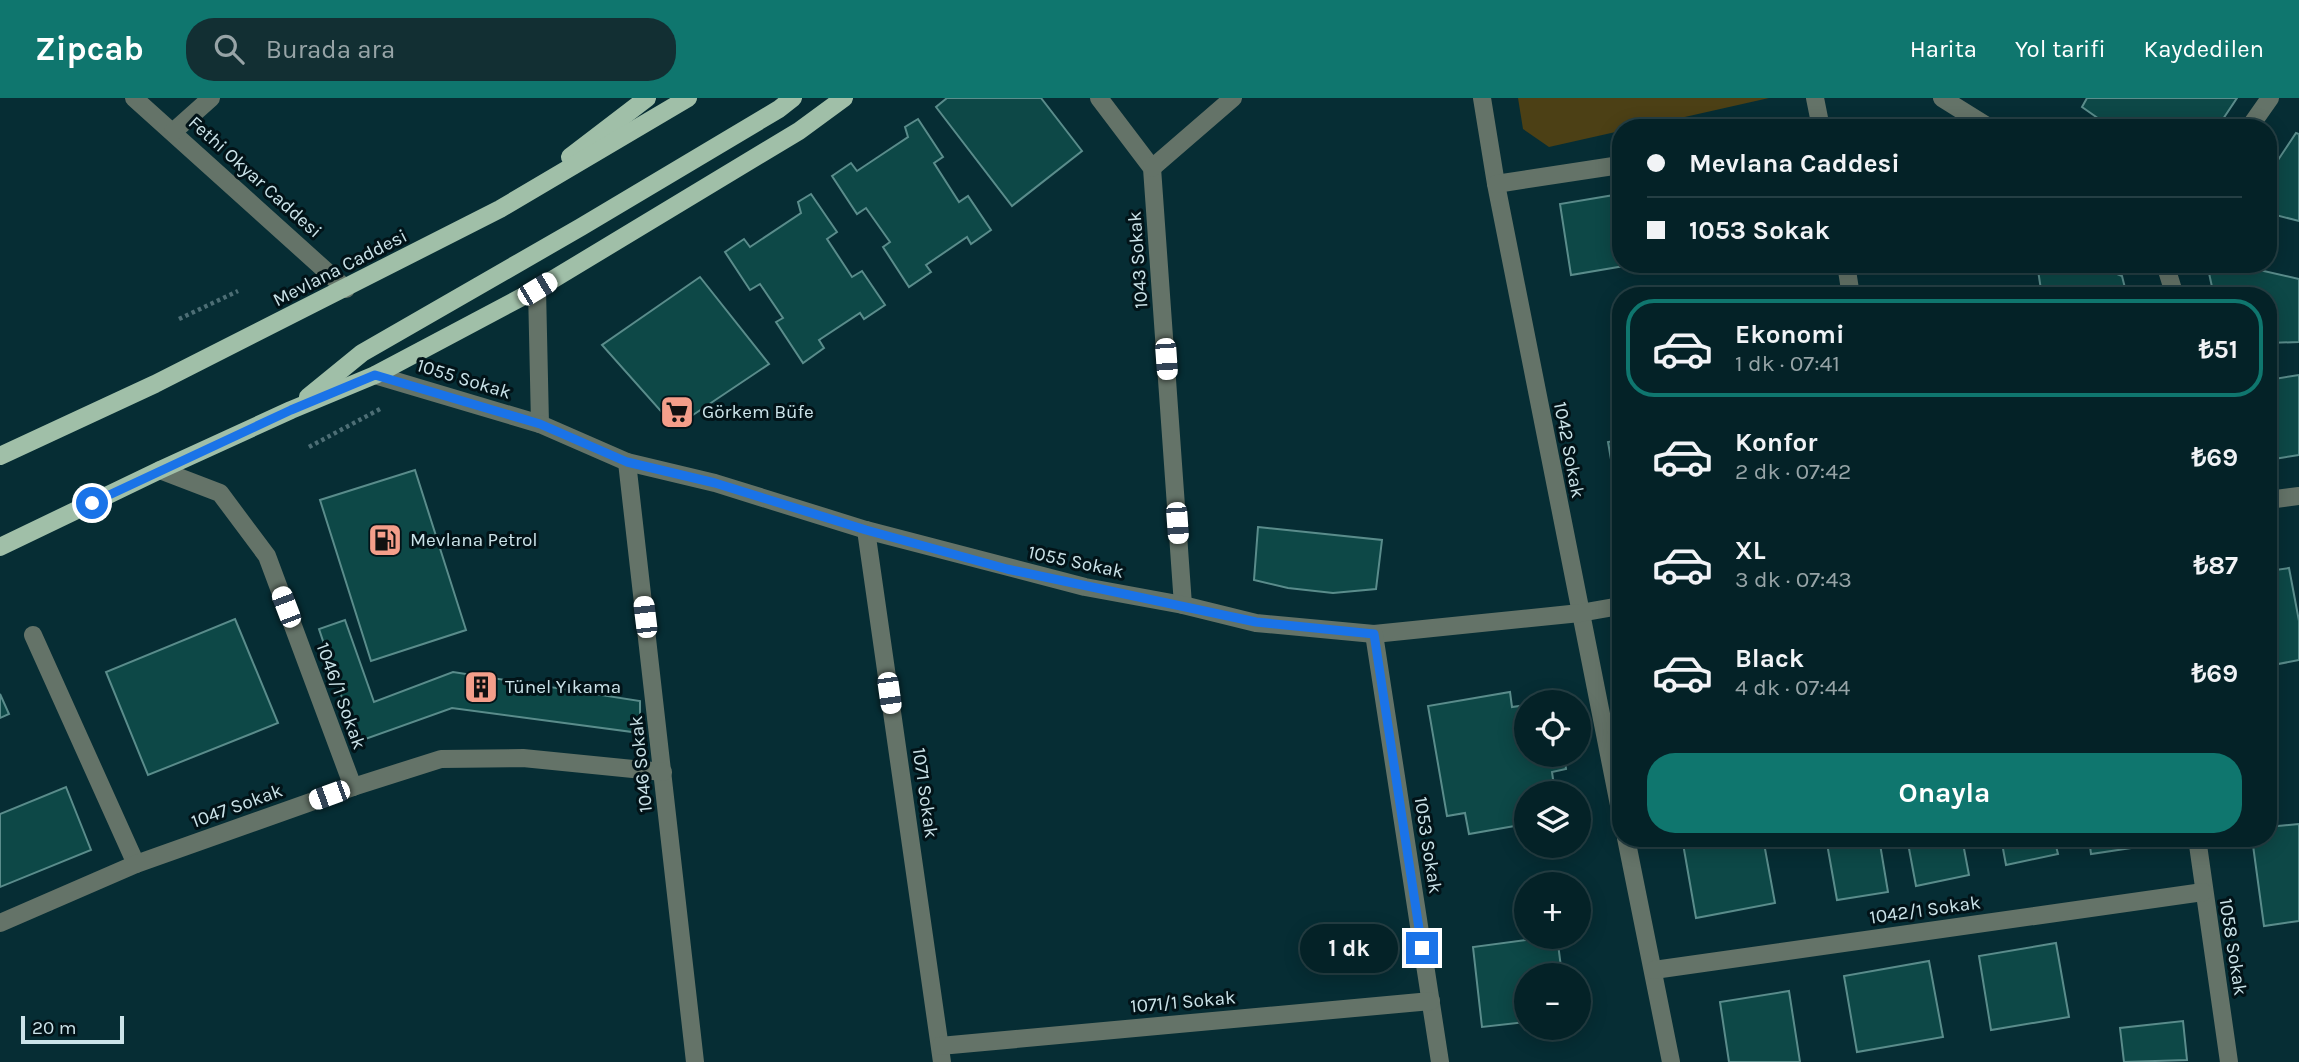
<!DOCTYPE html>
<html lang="tr">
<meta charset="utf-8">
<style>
:root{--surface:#042227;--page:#122f33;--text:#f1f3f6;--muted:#97a4a7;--line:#253f44;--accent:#0f766e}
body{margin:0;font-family:Karla,sans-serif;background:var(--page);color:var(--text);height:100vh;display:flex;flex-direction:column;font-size:26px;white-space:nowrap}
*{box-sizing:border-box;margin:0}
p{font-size:23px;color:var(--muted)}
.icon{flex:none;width:38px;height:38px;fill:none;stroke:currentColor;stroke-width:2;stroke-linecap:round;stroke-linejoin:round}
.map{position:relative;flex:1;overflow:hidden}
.drawer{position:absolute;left:1612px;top:189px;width:665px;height:560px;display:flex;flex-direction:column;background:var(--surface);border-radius:28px;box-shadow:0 4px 18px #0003,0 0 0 2px var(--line)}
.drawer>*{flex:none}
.banner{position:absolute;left:1612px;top:21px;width:665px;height:154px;border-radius:28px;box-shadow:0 4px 18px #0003,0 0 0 2px var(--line);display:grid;align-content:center;height:154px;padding:0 35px;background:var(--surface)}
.fabs{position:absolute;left:1514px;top:592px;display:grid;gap:14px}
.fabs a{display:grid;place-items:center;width:77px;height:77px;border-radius:50%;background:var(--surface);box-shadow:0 4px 18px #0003,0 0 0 2px var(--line);font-size:35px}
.scale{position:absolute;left:21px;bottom:18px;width:103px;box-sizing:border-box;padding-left:7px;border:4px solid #cbe3e9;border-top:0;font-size:19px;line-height:24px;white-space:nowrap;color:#cbe3e9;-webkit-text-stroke:5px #021318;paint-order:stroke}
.end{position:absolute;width:32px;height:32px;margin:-16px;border:9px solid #1a73e8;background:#fff;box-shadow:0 0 0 4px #fff}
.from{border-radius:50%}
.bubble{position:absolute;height:49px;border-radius:24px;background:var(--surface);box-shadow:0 4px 18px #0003,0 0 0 2px var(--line);font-size:23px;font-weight:700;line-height:49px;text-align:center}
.car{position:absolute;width:21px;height:42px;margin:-21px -10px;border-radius:9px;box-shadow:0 0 5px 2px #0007;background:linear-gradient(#fff 24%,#345 0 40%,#fff 0 76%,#345 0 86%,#fff 0)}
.banner b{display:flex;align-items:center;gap:24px;height:66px;font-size:26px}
.banner b+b{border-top:2px solid var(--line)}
.banner i{width:18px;height:18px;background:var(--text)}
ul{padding:12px 0 0;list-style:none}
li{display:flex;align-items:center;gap:21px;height:98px;margin:0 14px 10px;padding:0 21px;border:4px solid transparent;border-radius:28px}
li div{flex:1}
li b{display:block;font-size:26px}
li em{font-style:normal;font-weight:700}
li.selected{border-color:var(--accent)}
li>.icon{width:63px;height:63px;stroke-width:1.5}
.primary-button{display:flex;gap:14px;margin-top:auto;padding:14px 35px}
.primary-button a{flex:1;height:80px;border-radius:28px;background:var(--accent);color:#fff;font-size:28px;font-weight:700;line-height:80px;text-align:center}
header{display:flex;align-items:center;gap:42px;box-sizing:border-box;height:98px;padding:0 35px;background:var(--accent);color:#fff}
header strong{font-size:33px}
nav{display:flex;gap:38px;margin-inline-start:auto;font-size:24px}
.search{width:490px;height:63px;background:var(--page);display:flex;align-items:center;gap:18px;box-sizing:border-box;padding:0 24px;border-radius:28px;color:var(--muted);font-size:26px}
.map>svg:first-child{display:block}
.green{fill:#4c4015}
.building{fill:#0d4847;stroke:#5a8c8b;stroke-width:2}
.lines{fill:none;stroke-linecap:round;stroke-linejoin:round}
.path{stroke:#4d6e75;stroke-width:4.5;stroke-dasharray:3.5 3.5;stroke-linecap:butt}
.minor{stroke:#647368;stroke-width:18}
.major{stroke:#a0bfa8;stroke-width:18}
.route{stroke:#1a73e8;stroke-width:9}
.labels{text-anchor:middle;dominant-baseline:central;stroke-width:6;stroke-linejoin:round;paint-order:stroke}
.street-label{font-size:19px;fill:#cbe3e9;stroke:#021318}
.poi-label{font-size:19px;fill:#cbe3e9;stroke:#021318;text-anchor:start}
</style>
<header>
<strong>Zipcab</strong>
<div class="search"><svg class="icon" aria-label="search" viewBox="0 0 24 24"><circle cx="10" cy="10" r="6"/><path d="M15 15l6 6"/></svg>Burada ara</div>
<nav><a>Harita</a><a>Yol tarifi</a><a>Kaydedilen</a></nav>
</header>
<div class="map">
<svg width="2299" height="964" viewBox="0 0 2299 964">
<rect width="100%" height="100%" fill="#062d34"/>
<polygon class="green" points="1518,0 1769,0 1636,30 1620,30 1620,33 1549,49 1523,31"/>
<g class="building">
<polygon points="947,0 1041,0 1082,53 1012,108 936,9"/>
<polygon points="2087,0 2237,0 2217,30 2112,30 2082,9"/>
<polygon points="918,21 943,59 934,65 959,104 968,98 991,132 971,146 967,139 926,167 931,174 909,189 883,149 890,144 866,110 857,116 832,78 851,65 857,73 908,39 905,29"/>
<polygon points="2296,35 2299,36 2299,123 2268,115 2268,77"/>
<polygon points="811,96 837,134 827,141 852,179 862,173 885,207 864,221 860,215 819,242 824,250 803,265 776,224 783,220 760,186 750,192 725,154 744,141 750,149 801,115 798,104"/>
<polygon points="1620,96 1620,166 1636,166 1571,177 1560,106"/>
<polygon points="2037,166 2079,166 2080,172 2102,170 2122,178 2127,198 2042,198"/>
<polygon points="2207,166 2233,166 2299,181 2299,244 2268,245 2268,198 2214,198"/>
<polygon points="700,179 769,266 675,329 602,247"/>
<polygon points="2299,277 2299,357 2268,362 2268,282"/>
<polygon points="1620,342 1620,414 1608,344"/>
<polygon points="415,372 466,532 371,563 320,402"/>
<polygon points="1258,429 1382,442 1376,491 1333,495 1288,490 1254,482"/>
<polygon points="2289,470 2299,523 2299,562 2268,568 2268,473"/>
<polygon points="235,521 278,625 148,677 106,574"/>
<polygon points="345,522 374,604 453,574 640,603 640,635 452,610 357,644 319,531"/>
<polygon points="1510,594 1512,609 1526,607 1526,656 1564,656 1566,671 1552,674 1555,695 1526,695 1526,726 1469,736 1465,715 1447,718 1428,608"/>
<polygon points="0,596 9,616 0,620"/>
<polygon points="66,689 91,752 0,789 0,716"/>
<polygon points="2299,726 2299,823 2264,828 2252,740 2268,740 2268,729"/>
<polygon points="1682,740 1763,740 1775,805 1696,820"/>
<polygon points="1826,740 1879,740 1888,794 1837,802"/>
<polygon points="1907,740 1962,740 1969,777 1916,788"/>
<polygon points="2001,740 2054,740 2058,756 2006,767"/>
<polygon points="2089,740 2151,740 2152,747 2091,756"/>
<polygon points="1557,838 1562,877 1526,877 1526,924 1482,929 1473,849"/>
<polygon points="2056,845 2069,919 1991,932 1979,858"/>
<polygon points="1929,863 1943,939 1857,954 1844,878"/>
<polygon points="1789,893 1800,964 1729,964 1720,904"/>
<polygon points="2183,923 2187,962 2124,964 2120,930"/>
</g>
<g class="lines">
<g class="path">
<polyline points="179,221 238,193"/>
<polyline points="309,349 380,311"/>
</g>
<g class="minor">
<polyline points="134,0 346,191"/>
<polyline points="1099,0 1152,70 1183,507"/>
<polyline points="1482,0 1496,86 1620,712"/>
<polyline points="1815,0 1821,30"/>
<polyline points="1942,0 1990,30"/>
<polyline points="2249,30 2270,0"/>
<polyline points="173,34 211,0"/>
<polyline points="1152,70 1233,0"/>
<polyline points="1496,86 1620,67"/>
<polyline points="1846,166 1851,198"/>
<polyline points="2165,166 2175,198"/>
<polyline points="375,277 540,326 537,191"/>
<polyline points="540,326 627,364 715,385 866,432 1085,489 1183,507 1256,525 1374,536 1580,515 1620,508"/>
<polyline points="627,364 695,964"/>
<polyline points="160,372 220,395 267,458 353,689"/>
<polyline points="2268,402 2299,398"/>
<polyline points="866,432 942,964"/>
<polyline points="1374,536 1440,964"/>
<polyline points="33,537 136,766"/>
<polyline points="1626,740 1671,964"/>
<polyline points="2197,740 2229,964"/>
<polyline points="0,825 136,766 353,689 441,661 523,660 663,674"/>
<polyline points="1654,872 2203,794"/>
<polyline points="940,948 1431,903"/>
</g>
<g class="major">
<polyline points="570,59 647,0"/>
<polyline points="308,299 362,255 581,129 779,11 793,0"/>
<polyline points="0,358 155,286 500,111 688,0"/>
<polyline points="0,449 160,372 291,312 375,277 537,191 799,33 844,0"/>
</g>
</g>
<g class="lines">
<polyline class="route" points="92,405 291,312 375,277 540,326 627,364 715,385 866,432 1007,471 1256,524 1374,536 1422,850"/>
</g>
<defs>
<g id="supermarket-square" transform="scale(1.75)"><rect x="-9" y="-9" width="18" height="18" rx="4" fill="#f49e8a" stroke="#021318"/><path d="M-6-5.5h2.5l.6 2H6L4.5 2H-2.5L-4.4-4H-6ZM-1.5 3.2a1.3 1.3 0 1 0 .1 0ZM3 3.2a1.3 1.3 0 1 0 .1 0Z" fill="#111"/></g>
<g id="fuel-square" transform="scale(1.75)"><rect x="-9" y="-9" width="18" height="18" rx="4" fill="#f49e8a" stroke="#021318"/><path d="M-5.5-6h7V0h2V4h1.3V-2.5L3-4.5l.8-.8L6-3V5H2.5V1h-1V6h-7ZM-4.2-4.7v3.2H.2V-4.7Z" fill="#111"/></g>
<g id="building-square" transform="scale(1.75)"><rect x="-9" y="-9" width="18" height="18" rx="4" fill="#f49e8a" stroke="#021318"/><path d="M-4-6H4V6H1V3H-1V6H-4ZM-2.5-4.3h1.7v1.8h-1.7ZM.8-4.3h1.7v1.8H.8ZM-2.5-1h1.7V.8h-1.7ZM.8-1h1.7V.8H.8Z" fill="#111"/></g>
</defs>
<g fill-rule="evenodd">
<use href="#supermarket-square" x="677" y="314"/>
<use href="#fuel-square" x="385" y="442"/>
<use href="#building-square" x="481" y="589"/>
</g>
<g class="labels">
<g class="street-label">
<text transform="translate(255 79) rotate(42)">Fethi Okyar Caddesi</text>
<text transform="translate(1138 162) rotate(-94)">1043 Sokak</text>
<text transform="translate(340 170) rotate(-27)">Mevlana Caddesi</text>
<text transform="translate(464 281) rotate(17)">1055 Sokak</text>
<text transform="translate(1569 352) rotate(79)">1042 Sokak</text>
<text transform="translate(1076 464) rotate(12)">1055 Sokak</text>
<text transform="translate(341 598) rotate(70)">1046/1 Sokak</text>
<text transform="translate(641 666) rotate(-96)">1046 Sokak</text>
<text transform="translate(925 695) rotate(82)">1071 Sokak</text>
<text transform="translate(237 708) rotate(-20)">1047 Sokak</text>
<text transform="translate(1428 747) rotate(81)">1053 Sokak</text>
<text transform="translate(1925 812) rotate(-8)">1042/1 Sokak</text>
<text transform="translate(2233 849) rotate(81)">1058 Sokak</text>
<text transform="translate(1183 904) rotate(-5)">1071/1 Sokak</text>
</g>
<g class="poi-label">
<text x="702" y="314">Görkem Büfe</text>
<text x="410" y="442">Mevlana Petrol</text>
<text x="505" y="589">Tünel Yıkama</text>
</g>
</g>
</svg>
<div class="fabs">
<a><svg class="icon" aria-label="locate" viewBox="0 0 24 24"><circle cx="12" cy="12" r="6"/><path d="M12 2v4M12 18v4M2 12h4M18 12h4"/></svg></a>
<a><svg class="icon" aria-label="layers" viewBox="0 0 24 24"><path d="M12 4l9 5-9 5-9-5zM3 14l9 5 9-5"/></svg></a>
<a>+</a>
<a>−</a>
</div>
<div class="scale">20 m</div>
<i class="end from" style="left:92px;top:405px"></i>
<i class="end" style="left:1422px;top:850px"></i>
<div class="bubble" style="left:1300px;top:826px;width:98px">1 dk</div>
<i class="car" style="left:537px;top:191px;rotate:59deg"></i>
<i class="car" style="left:1166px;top:261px;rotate:176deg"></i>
<i class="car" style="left:1177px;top:425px;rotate:176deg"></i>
<i class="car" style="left:286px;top:509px;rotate:339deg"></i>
<i class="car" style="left:645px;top:519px;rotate:353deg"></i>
<i class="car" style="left:889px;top:595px;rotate:172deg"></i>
<i class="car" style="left:329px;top:697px;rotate:250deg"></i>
<div class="banner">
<b><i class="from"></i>Mevlana Caddesi</b>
<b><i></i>1053 Sokak</b>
</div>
<section class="drawer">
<ul>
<li class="selected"><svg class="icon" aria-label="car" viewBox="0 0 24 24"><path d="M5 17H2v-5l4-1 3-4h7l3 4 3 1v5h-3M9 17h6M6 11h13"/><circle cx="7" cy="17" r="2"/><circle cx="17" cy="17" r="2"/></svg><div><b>Ekonomi</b><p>1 dk · 07:41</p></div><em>₺51</em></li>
<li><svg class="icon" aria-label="car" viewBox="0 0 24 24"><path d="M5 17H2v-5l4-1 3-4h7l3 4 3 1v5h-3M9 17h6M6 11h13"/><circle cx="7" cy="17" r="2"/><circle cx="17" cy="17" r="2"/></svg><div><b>Konfor</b><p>2 dk · 07:42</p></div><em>₺69</em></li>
<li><svg class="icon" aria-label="car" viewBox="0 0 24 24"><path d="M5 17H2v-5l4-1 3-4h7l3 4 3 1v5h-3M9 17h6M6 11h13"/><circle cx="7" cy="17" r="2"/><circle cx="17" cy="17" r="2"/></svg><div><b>XL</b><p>3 dk · 07:43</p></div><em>₺87</em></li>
<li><svg class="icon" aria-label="car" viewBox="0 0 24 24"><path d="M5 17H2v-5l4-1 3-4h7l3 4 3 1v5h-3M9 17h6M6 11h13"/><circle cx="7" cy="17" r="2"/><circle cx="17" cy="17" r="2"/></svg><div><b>Black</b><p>4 dk · 07:44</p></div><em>₺69</em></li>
</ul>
<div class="primary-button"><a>Onayla</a></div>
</section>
</div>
